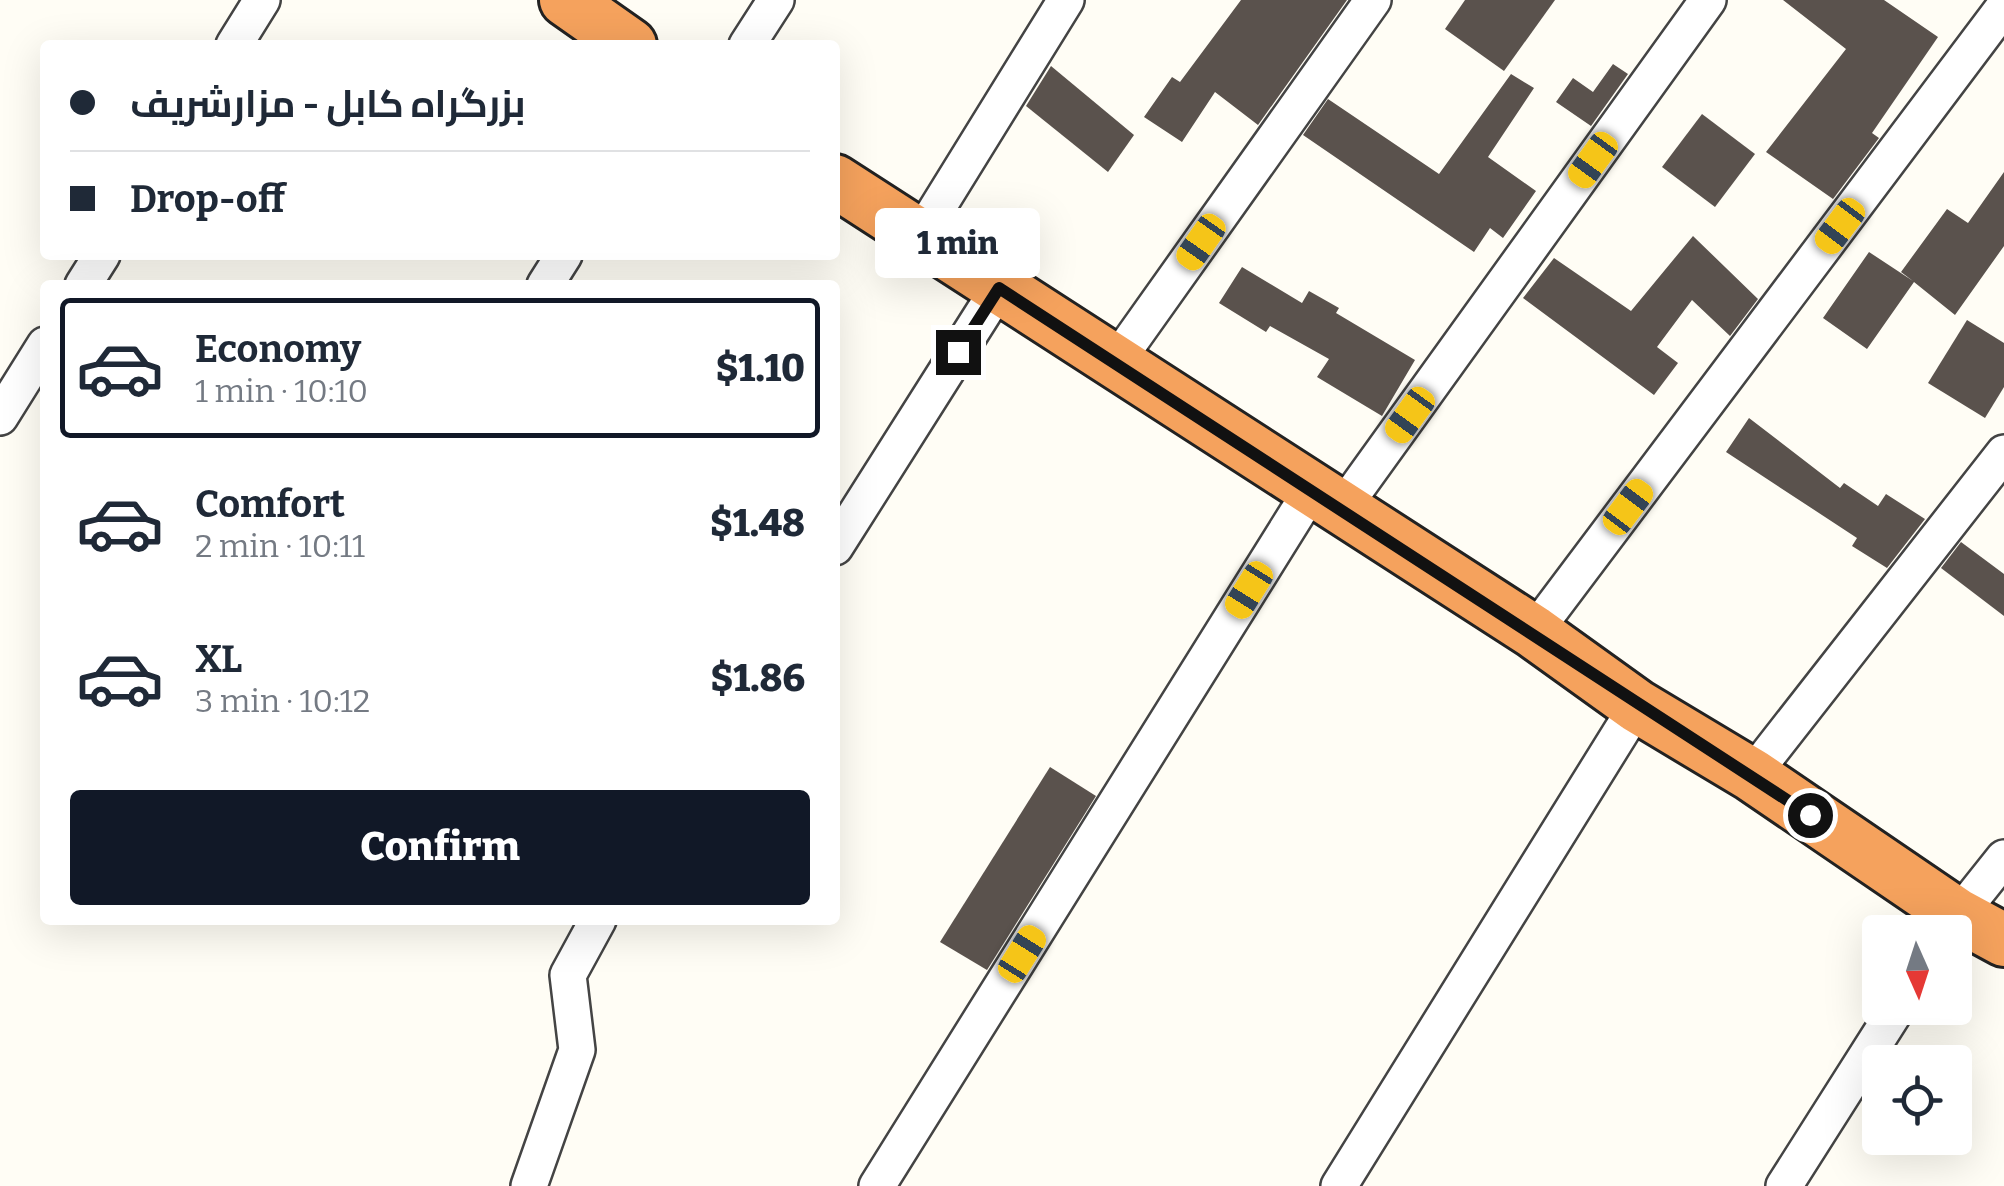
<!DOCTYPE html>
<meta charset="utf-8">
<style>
:root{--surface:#fff;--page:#f2f2f3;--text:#1f2937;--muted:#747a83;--line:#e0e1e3;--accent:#111827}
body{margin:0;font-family:Bitter,Cairo,serif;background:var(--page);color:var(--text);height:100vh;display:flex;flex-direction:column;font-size:38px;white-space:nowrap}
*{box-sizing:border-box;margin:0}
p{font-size:32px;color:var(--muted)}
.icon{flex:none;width:55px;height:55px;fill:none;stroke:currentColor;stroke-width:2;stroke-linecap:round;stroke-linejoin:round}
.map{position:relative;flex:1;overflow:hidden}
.panel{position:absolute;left:40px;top:280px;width:800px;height:645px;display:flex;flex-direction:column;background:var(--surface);border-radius:10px;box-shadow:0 10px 40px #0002}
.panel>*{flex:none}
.hud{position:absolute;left:40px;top:40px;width:800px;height:220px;border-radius:10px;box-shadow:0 10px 40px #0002;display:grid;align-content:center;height:220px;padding:0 30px;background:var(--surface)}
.needle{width:65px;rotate:177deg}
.fabs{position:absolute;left:1862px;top:915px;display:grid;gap:20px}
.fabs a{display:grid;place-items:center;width:110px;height:110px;border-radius:10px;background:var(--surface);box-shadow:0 10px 40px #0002;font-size:50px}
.end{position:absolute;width:45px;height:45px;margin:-22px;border:12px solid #111;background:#fff;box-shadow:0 0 0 5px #fff}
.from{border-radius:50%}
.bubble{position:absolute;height:70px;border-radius:10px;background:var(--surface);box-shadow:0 10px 40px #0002;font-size:32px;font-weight:800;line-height:70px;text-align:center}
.car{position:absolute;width:30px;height:60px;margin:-30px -15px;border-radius:12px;box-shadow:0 0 8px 2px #0007;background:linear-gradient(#f5c518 24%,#345 0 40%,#f5c518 0 76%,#345 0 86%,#f5c518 0)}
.hud b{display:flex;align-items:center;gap:35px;height:95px;font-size:38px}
.hud b+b{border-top:2px solid var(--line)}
.hud i{width:25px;height:25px;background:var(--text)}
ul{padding:18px 0 0;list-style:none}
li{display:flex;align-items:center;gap:30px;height:140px;margin:0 20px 15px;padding:0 10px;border:5px solid transparent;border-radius:10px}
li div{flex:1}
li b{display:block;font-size:38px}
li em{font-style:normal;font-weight:800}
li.selected{border-color:var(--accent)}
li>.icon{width:90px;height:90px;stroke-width:1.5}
.button{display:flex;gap:20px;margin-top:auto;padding:20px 30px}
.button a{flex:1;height:115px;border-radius:10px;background:var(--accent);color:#fff;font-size:40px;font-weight:800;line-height:115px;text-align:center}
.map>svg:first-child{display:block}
.building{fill:#5a524d}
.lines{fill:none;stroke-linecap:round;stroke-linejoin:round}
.minor-casing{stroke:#444;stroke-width:40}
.highway-casing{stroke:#222;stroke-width:58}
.minor{stroke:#fff;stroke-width:35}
.highway{stroke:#f5a25d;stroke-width:52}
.route{stroke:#111;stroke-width:12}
</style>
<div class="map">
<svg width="2004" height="1186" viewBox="0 0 2004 1186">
<rect width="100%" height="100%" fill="#fffdf5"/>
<g class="building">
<polygon points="1241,0 1347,0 1258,125 1215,92 1182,142 1144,117 1172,77 1180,82"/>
<polygon points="1465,0 1555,0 1504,71 1445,29"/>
<polygon points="1783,0 1884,0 1938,37 1872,133 1879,138 1833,199 1766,152 1846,49"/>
<polygon points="1613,64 1628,74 1591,126 1556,102 1573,78 1593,92"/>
<polygon points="1051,66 1134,135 1108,172 1026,106"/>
<polygon points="1511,74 1534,88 1488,157 1536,191 1503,238 1490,228 1474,252 1303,135 1328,99 1439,174"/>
<polygon points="1702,114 1755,154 1715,207 1662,167"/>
<polygon points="2004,172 2004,246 1955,315 1914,282 1867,349 1823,318 1869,252 1913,281 1901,272 1947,209 1968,223"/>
<polygon points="1693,236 1758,299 1730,336 1692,300 1657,347 1678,363 1654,395 1523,298 1554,258 1631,311"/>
<polygon points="1242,267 1302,303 1309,291 1339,308 1336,313 1415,360 1382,416 1317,377 1329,359 1270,326 1266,332 1219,303"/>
<polygon points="1967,320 2004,343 2004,387 1985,418 1928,383"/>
<polygon points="1749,418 1840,488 1844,483 1878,506 1886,494 1925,519 1887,568 1852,546 1857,538 1726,452"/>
<polygon points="1961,542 2004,574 2004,616 1941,568"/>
<polygon points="1050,767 1096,796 987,970 940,942"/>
</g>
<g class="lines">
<g class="minor-casing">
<g id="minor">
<polyline points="234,45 262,0"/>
<polyline points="747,45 776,0"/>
<polyline points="920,236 1066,0"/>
<polyline points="83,285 102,255"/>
<polyline points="545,285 564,255"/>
<polyline points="1115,363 1373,0"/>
<polyline points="0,417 45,345"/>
<polyline points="1341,510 1708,0"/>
<polyline points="835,547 999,288"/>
<polyline points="1534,632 2004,7"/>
<polyline points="1752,775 2004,453"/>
<polyline points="1945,932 2004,858"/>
<polyline points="529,1186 577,1050 568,975 598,920"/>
<polyline points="877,1186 1311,491"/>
<polyline points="1339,1186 1637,706"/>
<polyline points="1784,1186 1897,1008"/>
</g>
</g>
<g class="highway-casing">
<g id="highway">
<polyline points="566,0 630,45"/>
<polyline points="835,181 1534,632 1637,706 1752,775 1956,914 2004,940"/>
</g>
</g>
<use href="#minor" class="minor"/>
<use href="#highway" class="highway"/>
</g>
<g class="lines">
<polyline class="route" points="958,352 999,288 1810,815"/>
</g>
</svg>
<div class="fabs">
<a><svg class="needle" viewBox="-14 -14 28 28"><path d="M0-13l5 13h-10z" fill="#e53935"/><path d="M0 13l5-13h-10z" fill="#747a83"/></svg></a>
<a><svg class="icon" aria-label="locate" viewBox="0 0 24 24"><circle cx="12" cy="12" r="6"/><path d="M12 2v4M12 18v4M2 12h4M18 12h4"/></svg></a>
</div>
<i class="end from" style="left:1810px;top:815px"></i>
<i class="end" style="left:958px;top:352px"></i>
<div class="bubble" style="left:875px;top:208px;width:165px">1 min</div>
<i class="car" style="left:1593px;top:160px;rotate:216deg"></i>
<i class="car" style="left:1840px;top:226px;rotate:217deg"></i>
<i class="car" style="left:1201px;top:242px;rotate:215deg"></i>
<i class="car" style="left:1410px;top:415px;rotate:216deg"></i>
<i class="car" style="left:1628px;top:507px;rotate:37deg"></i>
<i class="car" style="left:1249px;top:590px;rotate:212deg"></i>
<i class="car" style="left:1022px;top:954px;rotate:32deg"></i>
<div class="hud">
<b><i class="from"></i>بزرگراه کابل - مزارشریف</b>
<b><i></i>Drop-off</b>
</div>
<section class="panel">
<ul>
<li class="selected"><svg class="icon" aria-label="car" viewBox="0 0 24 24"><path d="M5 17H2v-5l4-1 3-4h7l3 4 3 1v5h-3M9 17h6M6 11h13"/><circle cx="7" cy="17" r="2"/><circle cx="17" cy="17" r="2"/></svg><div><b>Economy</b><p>1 min · 10:10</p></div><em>$1.10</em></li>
<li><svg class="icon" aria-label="car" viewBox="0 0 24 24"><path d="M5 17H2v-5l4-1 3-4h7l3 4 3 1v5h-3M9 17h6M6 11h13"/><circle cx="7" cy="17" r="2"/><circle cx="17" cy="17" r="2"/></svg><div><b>Comfort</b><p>2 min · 10:11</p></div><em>$1.48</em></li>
<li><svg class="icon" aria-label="car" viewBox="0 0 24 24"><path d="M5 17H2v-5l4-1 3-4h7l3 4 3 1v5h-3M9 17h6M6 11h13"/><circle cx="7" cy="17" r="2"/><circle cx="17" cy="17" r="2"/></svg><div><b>XL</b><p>3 min · 10:12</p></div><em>$1.86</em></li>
</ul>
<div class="button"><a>Confirm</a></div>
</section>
</div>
